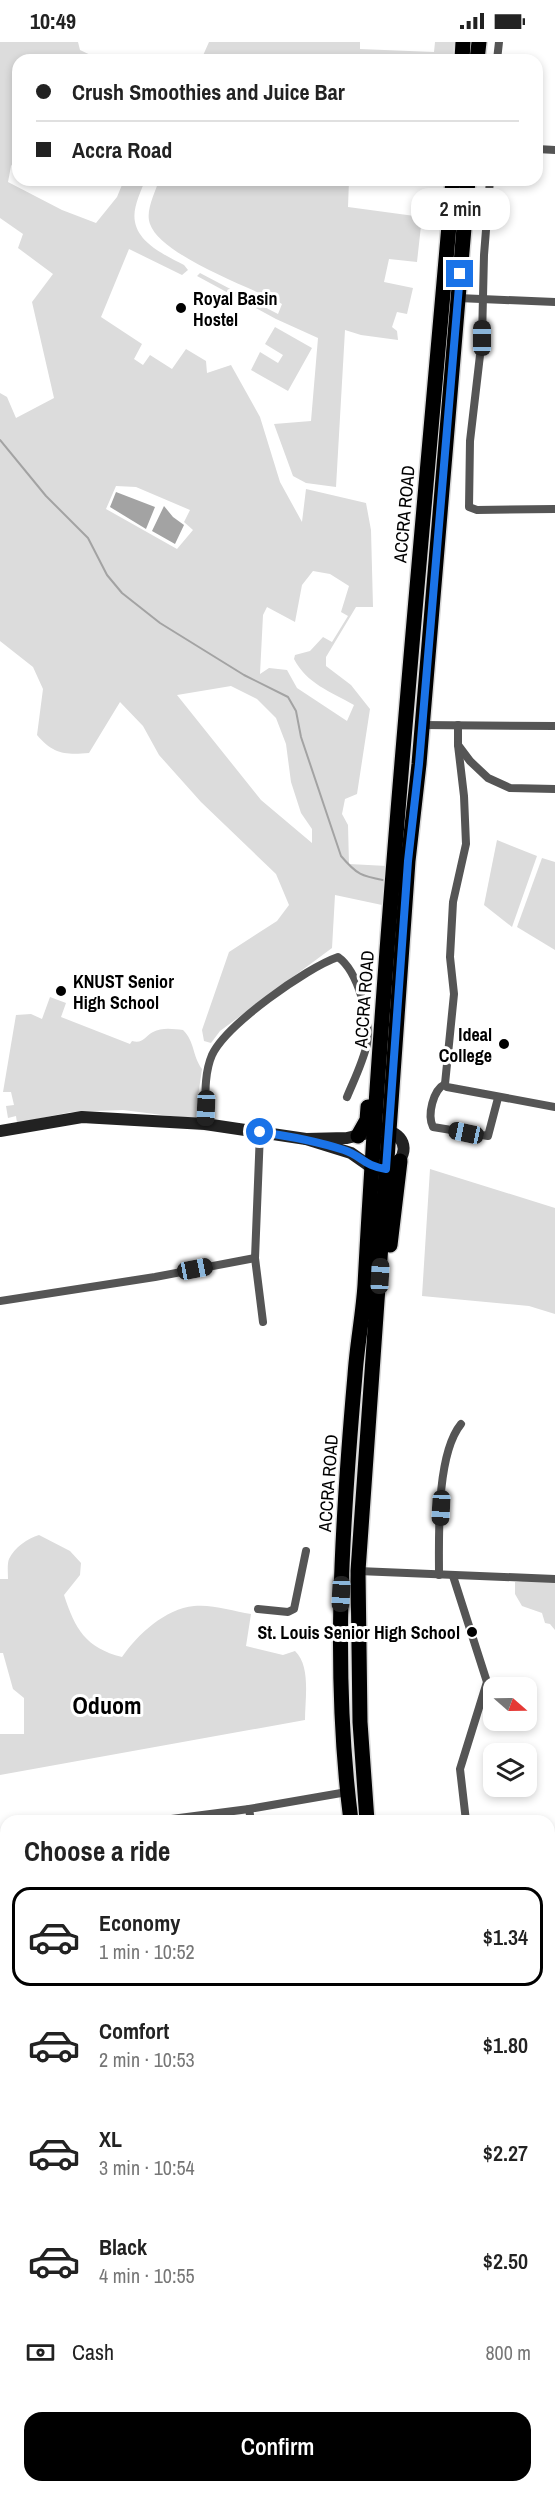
<!DOCTYPE html>
<meta charset="utf-8">
<style>
:root{--surface:#fff;--page:#f2f2f2;--text:#222;--muted:#767676;--line:#e0e0e0;--accent:#000}
body{margin:0;font-family:"Archivo Narrow",sans-serif;background:var(--page);color:var(--text);height:100vh;display:flex;flex-direction:column;font-size:22px;white-space:nowrap}
*{box-sizing:border-box;margin:0}
p{font-size:20px;color:var(--muted)}
.icon{flex:none;width:33px;height:33px;fill:none;stroke:currentColor;stroke-width:2;stroke-linecap:round;stroke-linejoin:round}
.map{position:relative;flex:1;overflow:hidden}
.panel{position:absolute;left:0px;top:1773px;width:555px;height:678px;display:flex;flex-direction:column;background:var(--surface);border-radius:18px 18px 0 0;box-shadow:0 3px 9px #0003}
.panel>*{flex:none}
.guide{position:absolute;left:12px;top:12px;width:531px;height:132px;border-radius:18px;box-shadow:0 3px 9px #0003;display:grid;align-content:center;height:132px;padding:0 24px;background:var(--surface)}
.needle{width:39px;rotate:110deg}
.tools{position:absolute;left:483px;top:1635px;display:grid;gap:12px}
.tools a{display:grid;place-items:center;width:54px;height:54px;border-radius:12px;background:var(--surface);box-shadow:0 3px 9px #0003;font-size:30px}
.end{position:absolute;width:27px;height:27px;margin:-14px;border:8px solid #1a73e8;background:#fff;box-shadow:0 0 0 3px #fff}
.from{border-radius:50%}
.bubble{position:absolute;height:42px;border-radius:18px;background:var(--surface);box-shadow:0 3px 9px #0003;font-size:20px;font-weight:600;line-height:42px;text-align:center}
.car{position:absolute;width:18px;height:36px;margin:-18px -9px;border-radius:8px;box-shadow:0 0 4px 2px #0007;background:linear-gradient(#222 24%,#8ab4d8 0 40%,#222 0 76%,#8ab4d8 0 86%,#222 0)}
.guide b{display:flex;align-items:center;gap:21px;height:57px;font-size:22px}
.guide b+b{border-top:2px solid var(--line)}
.guide i{width:15px;height:15px;background:var(--text)}
ul{padding:0;list-style:none}
li{display:flex;align-items:center;gap:18px;height:99px;margin:0 12px 9px;padding:0 12px;border:3px solid transparent;border-radius:18px}
li div{flex:1}
li b{display:block;font-size:22px}
li em{font-style:normal;font-weight:600}
li.current{border-color:var(--accent)}
li>.icon{width:54px;height:54px;stroke-width:1.5}
h2{padding:0 24px;font-size:27px;line-height:72px}
.pay{display:flex;align-items:center;gap:15px;height:66px;padding:0 24px;font-size:22px}
.pay p{margin-inline-start:auto}
.button{display:flex;gap:12px;margin-top:auto;padding:12px 24px}
.button a{flex:1;height:69px;border-radius:18px;background:var(--accent);color:#fff;font-size:24px;font-weight:600;line-height:69px;text-align:center}
.status{display:flex;justify-content:space-between;align-items:center;height:42px;padding:0 30px;background:var(--surface);direction:ltr}
.status svg{height:16px;fill:currentColor}
.map>svg:first-child{display:block}
.green{fill:#dcdcdc;fill-rule:evenodd}
.water{fill:#a3a3a3}
.lines{fill:none;stroke-linecap:round;stroke-linejoin:round}
.stream{stroke:#a3a3a3;stroke-width:2}
.highway-casing{stroke:#dbdbdb;stroke-width:18}
.street{stroke:#555;stroke-width:8}
.secondary{stroke:#222;stroke-width:12}
.highway{stroke:#000;stroke-width:15}
.route{stroke:#1a73e8;stroke-width:8}
.poi-dot{fill:#000;stroke:#fff;stroke-width:2}
.labels{text-anchor:middle;dominant-baseline:central;stroke-width:6;stroke-linejoin:round;paint-order:stroke}
.poi-label{font-size:18px;font-weight:bold;fill:#000;stroke:#fff;text-anchor:start}
.street-label{font-size:18px;fill:#000;stroke:#fff}
.district-label{font-size:24px;font-weight:bold;fill:#000;stroke:#fff}
</style>
<div class="status"><b>10:49</b><svg viewBox="0 0 49 12"><path d="M0 12V9h3v3zM5 12V6h3v6zM10 12V3h3v9zM15 12V0h3v12zM26 1h20v11H26zM47 4h2v5h-2z"/></svg></div>
<div class="map">
<svg width="555" height="2451" viewBox="0 0 555 2451">
<rect width="100%" height="100%" fill="#fff"/>
<g class="green">
<path d="M0,0H78L80,8L101,18H18V113L11,124L8,140L62,168L96,181L117,155L124,138H145C141,150 132,166 135,180C139,202 167,214 184,223L188,228L182,233L129,207L101,275L142,302L134,317L143,323L150,313L172,327L186,307L206,319L207,331L231,323L260,375L280,440L302,480L306,447L366,461L371,488L373,565H356L326,615V624L351,643L370,667L357,752L345,757L342,772L348,783L349,822L387,824L382,863L335,853L332,906L220,989L211,1001L204,999L202,988L229,910L277,879L289,863L276,832L201,760L159,713L143,684L120,660L89,711C65,713 53,712 37,693L43,647L33,625L0,599V351L7,355L16,376L54,356L32,260L53,232L18,206L23,192L0,176ZM116,444L136,445L190,468L184,480L193,488L177,507L106,467ZM313,529L330,532L349,544L341,570L348,574L332,600L323,595L310,609L295,613L294,617C307,642 330,649 354,663L347,679L297,646L287,628L269,626L260,632L263,573L267,565L295,580L302,543ZM231,644L257,657L276,676L286,702L291,740L301,771L312,787V801L261,758L177,653Z"/>
<polygon points="209,0 360,0 360,7 434,10 435,0 454,0 453,18 201,18"/>
<path d="M159,138H349L348,165L422,175L417,220L389,217L384,240L413,246L407,272L397,270L392,285L397,289L398,298L361,293L345,288L336,445L306,441L293,434L274,382L311,379L318,296L276,277L197,234L200,231L278,272L282,262C253,246 161,214 150,182C145,169 155,151 159,138Z"/>
<polygon points="275,285 312,306 288,349 251,328 260,310 278,321 283,313 265,302"/>
<polygon points="497,798 537,814 512,885 484,863"/>
<polygon points="542,816 555,820 555,908 517,885"/>
<path d="M50,955L66,961L61,975L130,1002L132,999C143,1002 144,995 153,990C162,985 174,987 183,988C195,1000 192,1013 202,1027L197,1061L203,1069L202,1078L123,1068L71,1070L17,1081L16,1074L8,1076L6,1064L14,1063L11,1050H3L16,973L31,972L42,977Z"/>
<polygon points="430,1127 555,1166 555,1272 529,1264 422,1254"/>
<path d="M39,1493L70,1509L81,1521L80,1533L64,1553C75,1587 86,1606 122,1615C138,1592 165,1567 194,1564C212,1562 233,1569 251,1572L246,1604L283,1613L295,1609C311,1624 305,1657 305,1678L0,1733V1692H24V1656L13,1647L3,1611H0V1537H8C8,1531 7,1522 9,1517C14,1506 28,1496 39,1493Z"/>
<polygon points="523,1539 555,1540 555,1588 550,1582 545,1581 542,1571 522,1564 515,1552 515,1540"/>
<polygon points="549,1820 555,1821 555,1893 549,1894"/>
<polygon points="0,1885 6,1904 6,2445 171,2445 173,2451 0,2451"/>
</g>
<g class="water">
<polygon points="116,450 155,465 146,487 110,465"/>
<polygon points="164,464 173,475 184,483 175,502 152,489"/>
</g>
<g class="lines">
<path class="stream" d="M0,398L46,454L88,496L107,533L122,551L160,581L244,633L288,655L296,669L301,695L341,814C358,834 362,834 387,839"/>
<g class="highway-casing">
<g id="highway">
<polyline points="462,18 463,0"/>
<polyline points="477,18 479,0"/>
<polyline points="358,1094 367,1078 368,1065"/>
<polyline points="390,1203 400,1119"/>
<path d="M351,1779C332,1631 342,1481 355,1333C357,1303 363,1273 365,1243C385,874 421,506 453,138"/>
<polyline points="367,1779 360,1680 358,1529 408,819 419,722 468,138"/>
<polyline points="549,2372 555,2385"/>
<polyline points="549,2414 555,2427"/>
</g>
</g>
<g class="street">
<polyline points="497,18 499,0"/>
<polyline points="537,107 555,108"/>
<polyline points="490,138 484,213 482,296 470,399 469,465 477,468 555,467"/>
<polyline points="458,256 555,260"/>
<polyline points="421,683 555,684"/>
<polyline points="458,683 458,703 470,719 488,736 510,746 555,747"/>
<polyline points="445,1042 454,952 450,915 453,860 466,802 464,754 458,703"/>
<path d="M445,1042C433,1048 427,1073 433,1085L488,1094L498,1056"/>
<polyline points="445,1042 447,1045 555,1065"/>
<path d="M205,1082C206,1060 203,1034 212,1013C226,983 306,926 338,915C358,929 371,978 367,1002C363,1020 354,1038 347,1055"/>
<polyline points="260,1090 255,1216 263,1280"/>
<polyline points="0,1259 155,1235 255,1216"/>
<polyline points="358,1529 555,1537"/>
<path d="M439,1533C439,1494 436,1413 461,1382"/>
<polyline points="453,1534 487,1640 460,1727 466,1779"/>
<polyline points="258,1567 288,1570 294,1567 306,1509"/>
<polyline points="249,1767 251,1779"/>
<polyline points="156,1779 249,1767 347,1750"/>
<polyline points="549,2112 555,2110"/>
<polyline points="549,2278 555,2271"/>
<polyline points="549,2285 555,2295"/>
<polyline points="549,2312 555,2311"/>
<polyline points="332,2445 335,2451"/>
<polyline points="473,2445 476,2451"/>
<polyline points="297,2451 308,2445"/>
</g>
<g class="secondary">
<path d="M381,1088C403,1089 412,1109 394,1124"/>
<polyline points="0,1089 82,1075 205,1082 306,1097 351,1111 371,1125 377,1126"/>
<polyline points="306,1097 347,1096 364,1092"/>
<polyline points="489,2451 497,2445"/>
</g>
<use href="#highway" class="highway"/>
</g>
<g class="lines">
<path class="route" d="M260,1090C289,1094 316,1099 344,1108C362,1114 364,1124 386,1127L408,819L419,722L460,232"/>
</g>
<g class="poi-dot">
<circle cx="181" cy="266" r="6"/>
<circle cx="61" cy="949" r="6"/>
<circle cx="504" cy="1002" r="6"/>
<circle cx="472" cy="1590" r="6"/>
</g>
<g class="labels">
<g class="poi-label">
<text x="193" y="256">Royal Basin<tspan x="193" dy="21">Hostel</tspan></text>
<text x="73" y="939">KNUST Senior<tspan x="73" dy="21">High School</tspan></text>
<text x="492" y="992" text-anchor="end">Ideal<tspan x="492" dy="21">College</tspan></text>
<text x="460" y="1590" text-anchor="end">St. Louis Senior High School</text>
</g>
<g class="street-label">
<text transform="translate(404 472) rotate(-85)">ACCRA ROAD</text>
<text transform="translate(364 957) rotate(-86)">ACCRA ROAD</text>
<text transform="translate(328 1441) rotate(-86)">ACCRA ROAD</text>
</g>
<g class="district-label">
<text x="107" y="1663">Oduom</text>
</g>
</g>
</svg>
<div class="tools">
<a><svg class="needle" viewBox="-14 -14 28 28"><path d="M0-13l5 13h-10z" fill="#e53935"/><path d="M0 13l5-13h-10z" fill="#767676"/></svg></a>
<a><svg class="icon" aria-label="layers" viewBox="0 0 24 24"><path d="M12 4l9 5-9 5-9-5zM3 14l9 5 9-5"/></svg></a>
</div>
<i class="end from" style="left:260px;top:1090px"></i>
<i class="end" style="left:460px;top:232px"></i>
<div class="bubble" style="left:411px;top:146px;width:99px">2 min</div>
<i class="car" style="left:482px;top:296px;rotate:0deg"></i>
<i class="car" style="left:206px;top:1066px;rotate:182deg"></i>
<i class="car" style="left:466px;top:1091px;rotate:282deg"></i>
<i class="car" style="left:195px;top:1227px;rotate:79deg"></i>
<i class="car" style="left:380px;top:1234px;rotate:3deg"></i>
<i class="car" style="left:441px;top:1466px;rotate:183deg"></i>
<i class="car" style="left:341px;top:1552px;rotate:183deg"></i>
<div class="guide">
<b><i class="from"></i>Crush Smoothies and Juice Bar</b>
<b><i></i>Accra Road</b>
</div>
<section class="panel">
<h2>Choose a ride</h2>
<ul>
<li class="current"><svg class="icon" aria-label="car" viewBox="0 0 24 24"><path d="M5 17H2v-5l4-1 3-4h7l3 4 3 1v5h-3M9 17h6M6 11h13"/><circle cx="7" cy="17" r="2"/><circle cx="17" cy="17" r="2"/></svg><div><b>Economy</b><p>1 min · 10:52</p></div><em>$1.34</em></li>
<li><svg class="icon" aria-label="car" viewBox="0 0 24 24"><path d="M5 17H2v-5l4-1 3-4h7l3 4 3 1v5h-3M9 17h6M6 11h13"/><circle cx="7" cy="17" r="2"/><circle cx="17" cy="17" r="2"/></svg><div><b>Comfort</b><p>2 min · 10:53</p></div><em>$1.80</em></li>
<li><svg class="icon" aria-label="car" viewBox="0 0 24 24"><path d="M5 17H2v-5l4-1 3-4h7l3 4 3 1v5h-3M9 17h6M6 11h13"/><circle cx="7" cy="17" r="2"/><circle cx="17" cy="17" r="2"/></svg><div><b>XL</b><p>3 min · 10:54</p></div><em>$2.27</em></li>
<li><svg class="icon" aria-label="car" viewBox="0 0 24 24"><path d="M5 17H2v-5l4-1 3-4h7l3 4 3 1v5h-3M9 17h6M6 11h13"/><circle cx="7" cy="17" r="2"/><circle cx="17" cy="17" r="2"/></svg><div><b>Black</b><p>4 min · 10:55</p></div><em>$2.50</em></li>
</ul>
<div class="pay"><svg class="icon" aria-label="cash" viewBox="0 0 24 24"><path d="M3 7h18v10H3z"/><circle cx="12" cy="12" r="2"/></svg>Cash<p>800 m</p></div>
<div class="button"><a>Confirm</a></div>
</section>
</div>
